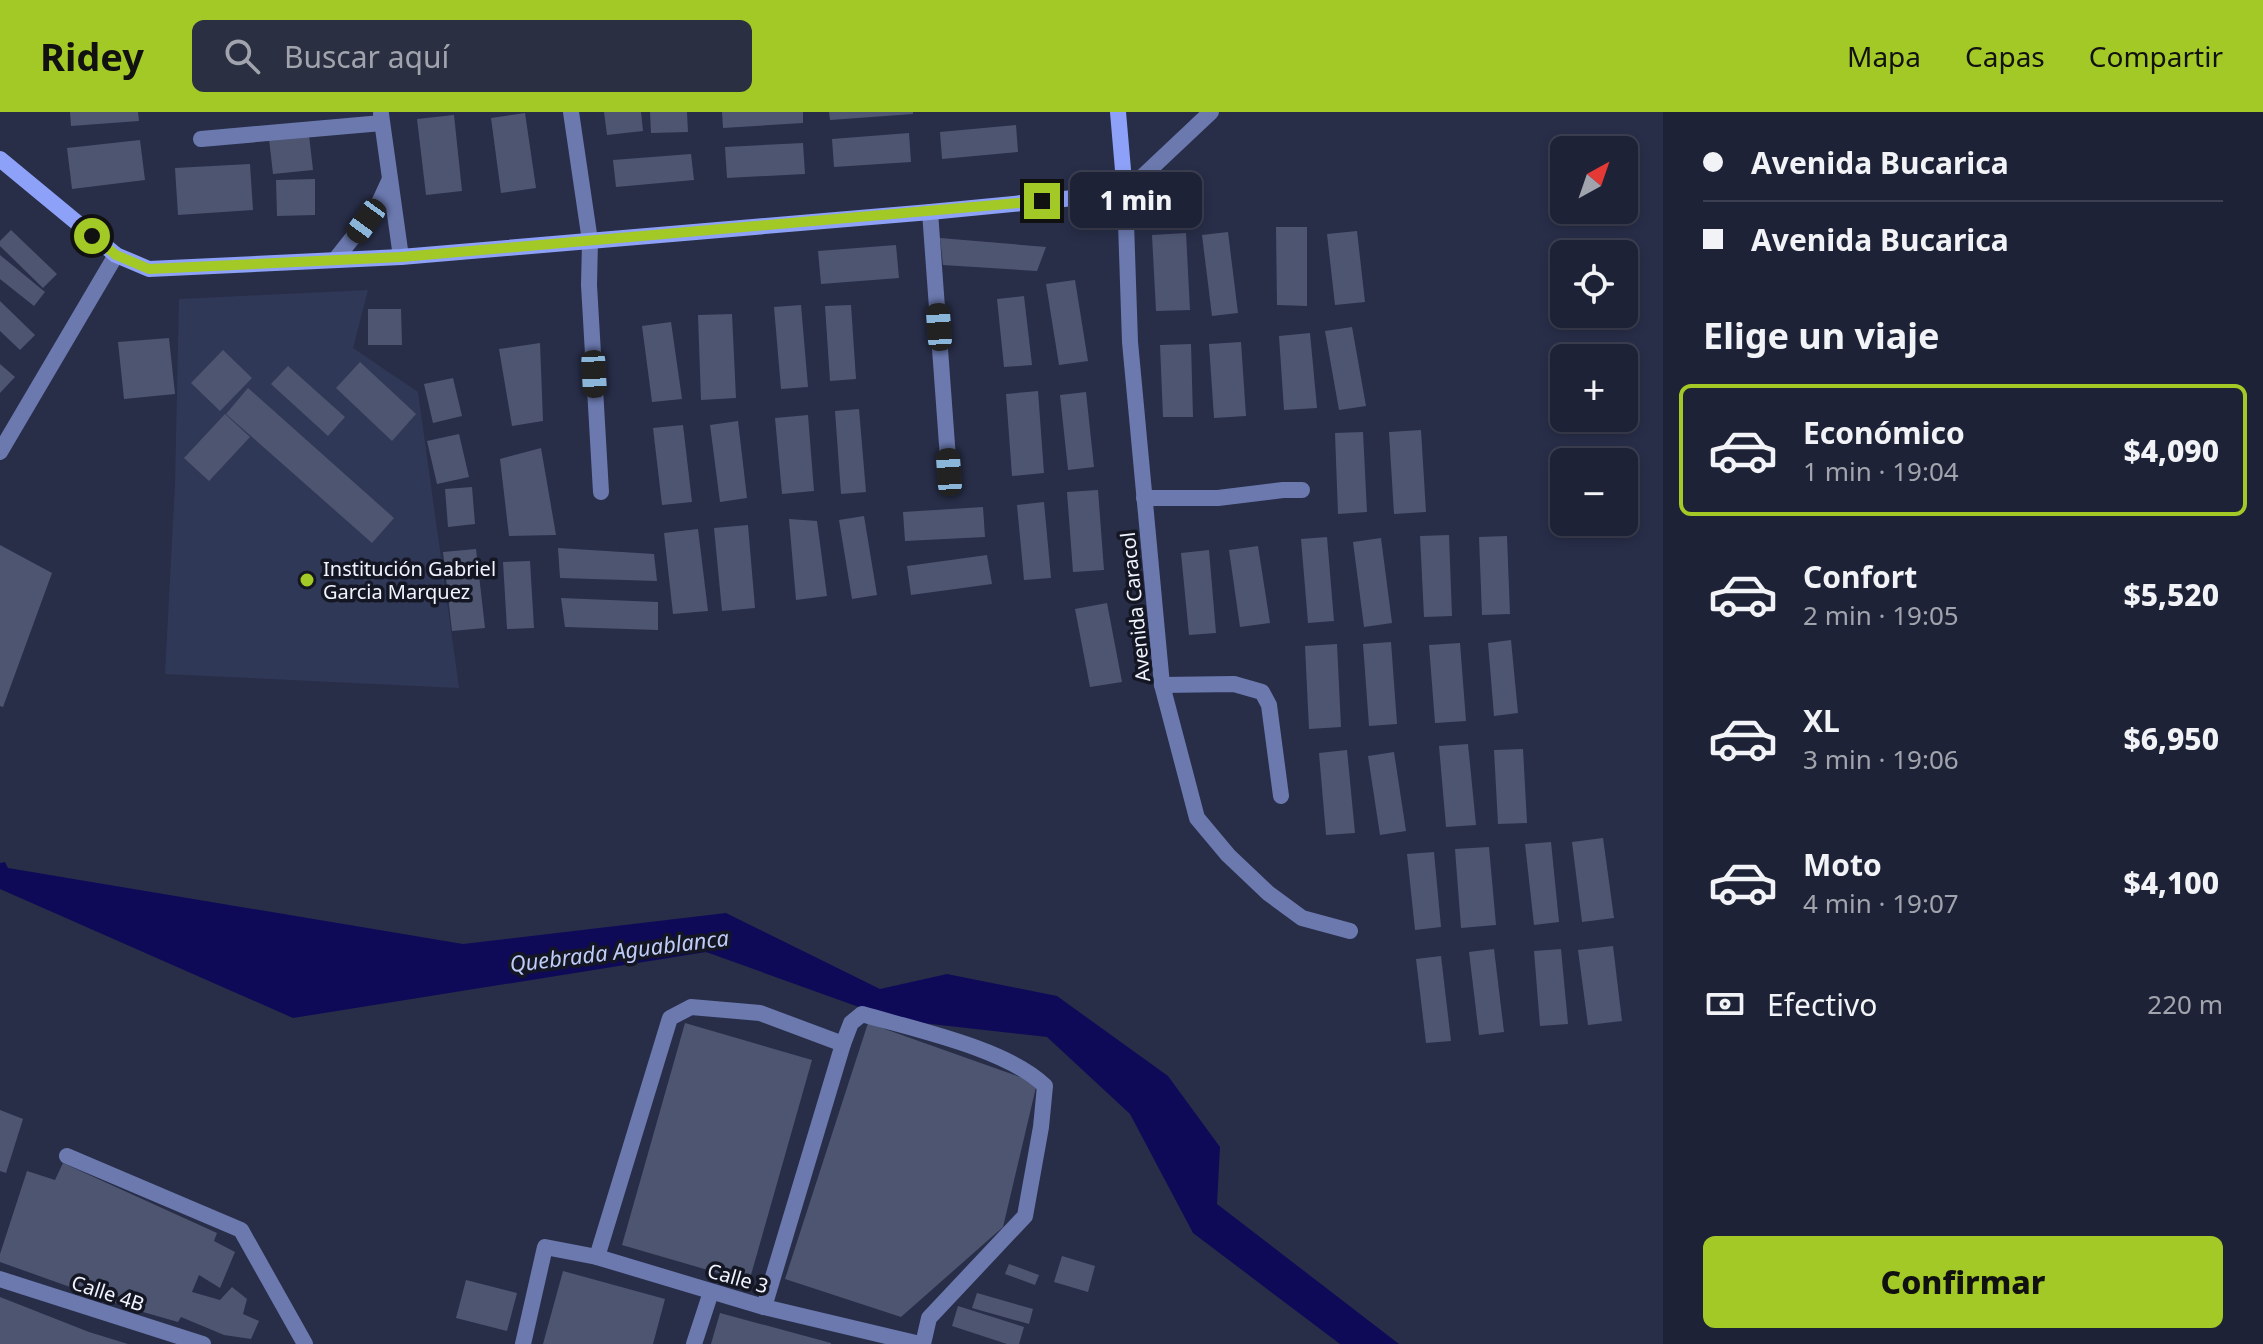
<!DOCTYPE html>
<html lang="es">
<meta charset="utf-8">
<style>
:root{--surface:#1e2236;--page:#2b2f42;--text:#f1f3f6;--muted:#a1a4ad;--line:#3c3f51;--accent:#a3c926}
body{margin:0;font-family:"Noto Sans",sans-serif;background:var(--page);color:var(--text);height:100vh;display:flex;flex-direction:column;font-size:30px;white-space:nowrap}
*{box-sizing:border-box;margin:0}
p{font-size:26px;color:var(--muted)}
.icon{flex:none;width:44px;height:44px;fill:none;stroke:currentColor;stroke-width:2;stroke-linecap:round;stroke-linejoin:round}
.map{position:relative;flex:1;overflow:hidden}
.drawer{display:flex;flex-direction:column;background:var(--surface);width:600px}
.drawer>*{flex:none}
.hud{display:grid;align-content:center;height:176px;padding:0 40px;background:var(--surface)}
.needle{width:52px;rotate:40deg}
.controls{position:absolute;left:1550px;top:24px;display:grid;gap:16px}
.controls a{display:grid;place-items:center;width:88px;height:88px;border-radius:12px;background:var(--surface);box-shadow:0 4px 12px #0003,0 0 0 2px var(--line);font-size:40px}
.end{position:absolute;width:36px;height:36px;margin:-18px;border:10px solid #a3c926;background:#111;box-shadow:0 0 0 4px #111}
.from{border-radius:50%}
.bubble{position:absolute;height:56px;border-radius:12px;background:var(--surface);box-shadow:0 4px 12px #0003,0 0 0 2px var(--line);font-size:26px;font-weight:800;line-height:56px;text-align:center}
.car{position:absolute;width:24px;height:48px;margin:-24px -12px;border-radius:10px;box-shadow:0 0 6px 2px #0007;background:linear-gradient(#222 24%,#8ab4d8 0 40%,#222 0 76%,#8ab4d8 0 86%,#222 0)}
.hud b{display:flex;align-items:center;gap:28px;height:76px;font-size:30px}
.hud b+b{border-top:2px solid var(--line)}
.hud i{width:20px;height:20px;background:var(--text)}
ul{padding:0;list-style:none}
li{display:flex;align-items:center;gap:24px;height:132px;margin:0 16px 12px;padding:0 24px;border:4px solid transparent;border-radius:12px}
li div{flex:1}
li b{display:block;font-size:30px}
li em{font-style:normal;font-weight:800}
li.selected{border-color:var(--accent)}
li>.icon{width:72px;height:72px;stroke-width:1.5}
h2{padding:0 40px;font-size:36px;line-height:96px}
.pay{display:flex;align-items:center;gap:20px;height:88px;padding:0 40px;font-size:30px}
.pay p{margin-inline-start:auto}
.button{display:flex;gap:16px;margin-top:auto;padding:16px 40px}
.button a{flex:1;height:92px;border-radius:12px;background:var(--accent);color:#111;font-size:32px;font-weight:800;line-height:92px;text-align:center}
header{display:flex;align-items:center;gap:48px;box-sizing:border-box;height:112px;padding:0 40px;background:var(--accent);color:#111}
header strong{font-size:38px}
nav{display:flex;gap:44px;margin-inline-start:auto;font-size:28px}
.search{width:560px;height:72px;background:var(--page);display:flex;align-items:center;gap:20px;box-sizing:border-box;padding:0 28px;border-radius:12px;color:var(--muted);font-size:30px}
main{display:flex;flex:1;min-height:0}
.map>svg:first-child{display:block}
.built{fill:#303857}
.water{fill:#0f0a57}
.building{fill:#4d5571}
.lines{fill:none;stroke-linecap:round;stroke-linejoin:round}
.lane{stroke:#6b79af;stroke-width:16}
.street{stroke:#6b79af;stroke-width:16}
.secondary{stroke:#8da1f8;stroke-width:16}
.route{stroke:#a3c926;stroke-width:10}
.poi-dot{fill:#a3c926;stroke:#141723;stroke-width:3}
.labels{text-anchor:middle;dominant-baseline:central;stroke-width:7;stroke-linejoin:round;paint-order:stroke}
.poi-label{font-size:20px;fill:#f0f4fe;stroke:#141723;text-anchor:start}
.street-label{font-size:20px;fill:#f0f4fe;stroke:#141723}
.water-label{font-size:22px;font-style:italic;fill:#bfccf8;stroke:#141723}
</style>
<header>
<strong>Ridey</strong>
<div class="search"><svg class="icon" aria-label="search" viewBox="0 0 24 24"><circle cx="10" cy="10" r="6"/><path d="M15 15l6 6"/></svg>Buscar aquí</div>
<nav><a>Mapa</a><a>Capas</a><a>Compartir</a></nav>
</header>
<main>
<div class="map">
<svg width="1663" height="1232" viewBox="0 0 1663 1232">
<rect width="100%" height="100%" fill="#282e48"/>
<polygon class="built" points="368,178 353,236 418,280 459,576 165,562 175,373 179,187"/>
<polygon class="water" points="5,750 8,756 463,832 726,801 880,877 947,862 1057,884 1168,964 1220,1035 1217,1092 1399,1232 1340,1232 1193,1121 1130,1002 1047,925 895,908 706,840 293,906 0,777 0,751"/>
<g class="building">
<polygon points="70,0 138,0 139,9 71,14"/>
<polygon points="604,0 641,0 643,19 607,23"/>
<polygon points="650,0 687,0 688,20 651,21"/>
<polygon points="722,0 803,0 803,11 723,16"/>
<polygon points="829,0 913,0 913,2 830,8"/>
<polygon points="525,1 536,76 501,81 491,6"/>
<polygon points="454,3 462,79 426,83 417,7"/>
<polygon points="1016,13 1018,40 942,47 940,20"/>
<polygon points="909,21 911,50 834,55 832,27"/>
<polygon points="309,23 313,58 273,62 269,27"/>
<polygon points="140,28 145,68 72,77 67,36"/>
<polygon points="803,31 805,62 727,66 725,35"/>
<polygon points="691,42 694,68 616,75 613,48"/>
<polygon points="250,52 253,98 178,103 175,56"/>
<polygon points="315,67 315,103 277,104 276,68"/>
<polygon points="1276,115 1307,115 1307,194 1277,193"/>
<polygon points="11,118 57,162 43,176 0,134 0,129"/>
<polygon points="1357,119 1365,190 1335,193 1327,122"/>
<polygon points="1228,120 1238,201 1212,204 1202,123"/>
<polygon points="1186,121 1190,198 1156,199 1152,123"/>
<polygon points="940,126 1046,135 1037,159 943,153"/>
<polygon points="896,133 899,166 821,172 818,139"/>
<polygon points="0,143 45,180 34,194 0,167"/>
<polygon points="1075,168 1088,249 1059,253 1046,172"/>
<polygon points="1024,184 1032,253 1004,255 997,187"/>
<polygon points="0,189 35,223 20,238 0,219"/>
<polygon points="801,193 808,275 781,277 774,195"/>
<polygon points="851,193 856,267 830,269 825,194"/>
<polygon points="368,197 401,197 402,233 368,233"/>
<polygon points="732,202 736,286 701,288 698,203"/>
<polygon points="671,210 682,287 652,290 642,214"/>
<polygon points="1352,215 1366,294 1339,298 1325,219"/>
<polygon points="1310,221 1317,296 1284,298 1279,224"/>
<polygon points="169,226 175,282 124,287 118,230"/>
<polygon points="1241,230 1246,304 1214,306 1209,232"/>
<polygon points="540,231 543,309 512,314 499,237"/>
<polygon points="1191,232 1193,305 1163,305 1160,233"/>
<polygon points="223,238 252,266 220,299 191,271"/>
<polygon points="360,250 416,302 392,329 336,276"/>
<polygon points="0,252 15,265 0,281"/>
<polygon points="288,254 345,305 328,324 271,272"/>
<polygon points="453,266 462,304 433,311 424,272"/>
<polygon points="248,276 394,406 372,431 226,302"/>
<polygon points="1038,279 1044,361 1012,364 1006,282"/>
<polygon points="1086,280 1094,355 1068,358 1060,283"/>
<polygon points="859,297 866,380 841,382 835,299"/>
<polygon points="225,302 250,325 209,369 184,346"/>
<polygon points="808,303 814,379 782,382 775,306"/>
<polygon points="738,309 747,386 720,390 710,313"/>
<polygon points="683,313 692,390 662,393 653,316"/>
<polygon points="1421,318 1426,400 1394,402 1389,320"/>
<polygon points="1363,320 1367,400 1338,402 1335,321"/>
<polygon points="459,322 469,365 437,372 427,329"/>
<polygon points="541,336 556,423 509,424 500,347"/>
<polygon points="472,375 475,412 448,415 445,377"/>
<polygon points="1098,378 1104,458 1073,460 1067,380"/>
<polygon points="1044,390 1051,466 1024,468 1017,393"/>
<polygon points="983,395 985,425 905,429 903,400"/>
<polygon points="864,404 877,483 852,487 839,408"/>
<polygon points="789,407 817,409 827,484 796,488"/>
<polygon points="748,413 755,496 722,499 714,416"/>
<polygon points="698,417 708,499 673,502 664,421"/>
<polygon points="1449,423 1452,504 1424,505 1420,424"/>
<polygon points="1507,424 1510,502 1482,503 1479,425"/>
<polygon points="1327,425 1334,509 1308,511 1301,427"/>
<polygon points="1381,426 1392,511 1364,515 1353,430"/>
<polygon points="0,433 52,461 3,595 0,594"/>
<polygon points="1258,434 1270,511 1240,515 1229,438"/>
<polygon points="558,436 654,442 657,469 560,466"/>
<polygon points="476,437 485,516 452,519 443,440"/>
<polygon points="1209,438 1216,521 1189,523 1181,441"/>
<polygon points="987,443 992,472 911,483 907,454"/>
<polygon points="530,449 534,516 507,517 503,450"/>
<polygon points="561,486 658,490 658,518 565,515"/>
<polygon points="1107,491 1122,570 1090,575 1075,497"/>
<polygon points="1511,528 1518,601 1494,604 1488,531"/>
<polygon points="1391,530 1397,612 1369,614 1363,532"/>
<polygon points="1460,531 1466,609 1435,611 1429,533"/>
<polygon points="1337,532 1341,615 1309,617 1305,534"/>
<polygon points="1468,632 1476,713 1446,715 1439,634"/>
<polygon points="1523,637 1527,711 1498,712 1494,638"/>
<polygon points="1347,638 1355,721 1326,723 1319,641"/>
<polygon points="1394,640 1406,719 1380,723 1368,644"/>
<polygon points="1603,726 1614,806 1582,810 1572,730"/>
<polygon points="1551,730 1559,810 1534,813 1525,732"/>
<polygon points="1489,735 1496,813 1461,816 1455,737"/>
<polygon points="1434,740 1441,815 1415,818 1407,742"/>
<polygon points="1613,834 1622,909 1588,913 1578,838"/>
<polygon points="1494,837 1504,920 1479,923 1469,840"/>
<polygon points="1561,837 1568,912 1540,914 1534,839"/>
<polygon points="1441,844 1451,929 1426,931 1416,847"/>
<polygon points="685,911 812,948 749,1170 622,1133"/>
<polygon points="868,911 1037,971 1003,1115 901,1205 785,1167"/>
<polygon points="0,998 23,1007 6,1061 0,1059"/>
<polygon points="63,1051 217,1121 214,1129 235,1140 220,1176 199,1163 192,1180 220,1188 232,1175 247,1187 243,1202 259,1209 251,1227 224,1223 181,1205 178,1210 129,1196 0,1150 0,1142 27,1059 55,1068"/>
<polygon points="1062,1144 1095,1154 1088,1180 1054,1170"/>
<polygon points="1009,1152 1039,1163 1035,1173 1005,1162"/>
<polygon points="563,1159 665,1187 653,1232 543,1232"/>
<polygon points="466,1168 517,1181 507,1219 456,1206"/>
<polygon points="977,1181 1033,1197 1029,1212 972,1196"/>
<polygon points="0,1185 89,1220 128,1232 0,1232"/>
<polygon points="958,1194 1024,1215 1019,1232 1007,1232 952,1214"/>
<polygon points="720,1201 831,1231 831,1232 711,1232"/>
</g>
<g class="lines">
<g class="lane">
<polyline points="571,0 590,129 589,173 601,380"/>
<polyline points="930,100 949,360"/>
<polyline points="1144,386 1218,386 1283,378 1302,378"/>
<polyline points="1162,573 1234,572 1262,580 1269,593 1281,684"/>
</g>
<g class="street">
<polyline points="1211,0 1125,81 1130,230 1162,573 1197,706 1228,743 1268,781 1302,806 1350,819"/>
<polyline points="381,2 401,145"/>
<polyline points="201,27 382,11"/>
<polyline points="335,148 377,95 389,69"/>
<polyline points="0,340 116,143"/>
<polyline points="67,1044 241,1118 305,1232"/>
<polyline points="597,1145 670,906 691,895 760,901 843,932"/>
<polyline points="0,1167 203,1232"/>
<path d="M764,1195L843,932L851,911L862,902C913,917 1008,937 1045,974L1041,1015L1025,1104L929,1206L923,1232"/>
<polyline points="523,1232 545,1135 597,1145 764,1195 920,1232"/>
<polyline points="694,1232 711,1180"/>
</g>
<polyline class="secondary" points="0,47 116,143 149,157 401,145 930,100 1125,81 1118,0"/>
</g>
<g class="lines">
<polyline class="route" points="92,124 116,143 149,157 401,145 1042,89"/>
</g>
<circle class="poi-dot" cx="307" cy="468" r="8"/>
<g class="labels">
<g class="poi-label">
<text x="323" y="456">Institución Gabriel<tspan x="323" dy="23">Garcia Marquez</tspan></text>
</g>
<g class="street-label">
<text transform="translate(1135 495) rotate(-96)">Avenida Caracol</text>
<text transform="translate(738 1166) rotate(16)">Calle 3</text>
<text transform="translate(108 1181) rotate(18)">Calle 4B</text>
</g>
<g class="water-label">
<text transform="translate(619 838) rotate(-7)">Quebrada Aguablanca</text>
</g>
</g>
</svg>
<div class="controls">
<a><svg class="needle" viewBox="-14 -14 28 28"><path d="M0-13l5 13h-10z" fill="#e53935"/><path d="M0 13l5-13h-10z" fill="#a1a4ad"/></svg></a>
<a><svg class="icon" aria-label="locate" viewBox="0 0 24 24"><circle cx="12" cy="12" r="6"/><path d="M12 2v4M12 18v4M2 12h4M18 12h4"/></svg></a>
<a>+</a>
<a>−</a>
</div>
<i class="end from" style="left:92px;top:124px"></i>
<i class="end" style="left:1042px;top:89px"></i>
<div class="bubble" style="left:1070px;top:60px;width:132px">1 min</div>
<i class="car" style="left:366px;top:109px;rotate:216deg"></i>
<i class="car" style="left:939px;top:215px;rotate:356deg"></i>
<i class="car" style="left:594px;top:262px;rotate:177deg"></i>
<i class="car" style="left:949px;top:360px;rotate:356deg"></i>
</div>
<section class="drawer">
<div class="hud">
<b><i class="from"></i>Avenida Bucarica</b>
<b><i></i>Avenida Bucarica</b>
</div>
<h2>Elige un viaje</h2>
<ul>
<li class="selected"><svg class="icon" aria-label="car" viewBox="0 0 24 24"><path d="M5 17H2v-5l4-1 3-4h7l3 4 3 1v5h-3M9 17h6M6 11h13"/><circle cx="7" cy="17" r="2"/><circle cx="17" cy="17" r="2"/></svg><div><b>Económico</b><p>1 min · 19:04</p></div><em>$4,090</em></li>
<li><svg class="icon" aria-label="car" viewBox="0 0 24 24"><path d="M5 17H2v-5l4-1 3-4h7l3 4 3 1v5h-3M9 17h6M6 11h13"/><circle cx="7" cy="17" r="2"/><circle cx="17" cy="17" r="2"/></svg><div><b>Confort</b><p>2 min · 19:05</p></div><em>$5,520</em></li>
<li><svg class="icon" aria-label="car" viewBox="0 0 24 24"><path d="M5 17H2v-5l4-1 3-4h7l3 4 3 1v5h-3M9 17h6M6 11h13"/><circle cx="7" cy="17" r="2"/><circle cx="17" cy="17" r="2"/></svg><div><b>XL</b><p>3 min · 19:06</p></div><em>$6,950</em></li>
<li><svg class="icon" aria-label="car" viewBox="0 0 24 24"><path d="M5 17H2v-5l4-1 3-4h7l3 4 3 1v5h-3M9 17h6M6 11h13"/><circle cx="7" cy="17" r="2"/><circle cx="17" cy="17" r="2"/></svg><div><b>Moto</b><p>4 min · 19:07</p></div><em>$4,100</em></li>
</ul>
<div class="pay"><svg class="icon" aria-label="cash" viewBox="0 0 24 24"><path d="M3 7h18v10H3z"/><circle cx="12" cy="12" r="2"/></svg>Efectivo<p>220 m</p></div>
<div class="button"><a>Confirmar</a></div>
</section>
</main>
